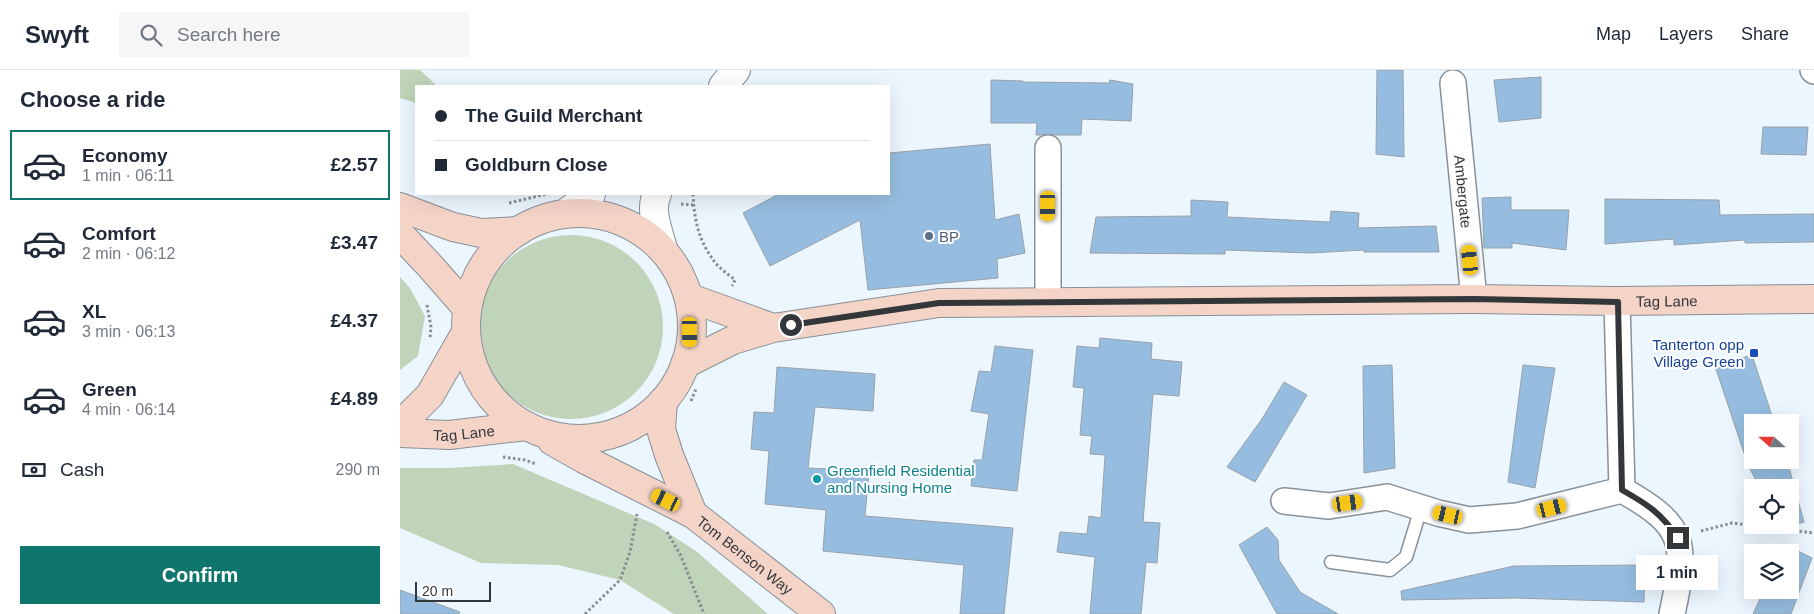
<!DOCTYPE html>
<meta charset="utf-8">
<style>
:root{--surface:#fff;--page:#f6f6f7;--text:#1f2937;--muted:#747a83;--line:#e0e1e3;--accent:#0f766e}
body{margin:0;font-family:Helvetica,sans-serif;background:var(--page);color:var(--text);height:100vh;display:flex;flex-direction:column;font-size:19px;white-space:nowrap}
*{box-sizing:border-box;margin:0}
p{font-size:16px;color:var(--muted)}
.icon{flex:none;width:28px;height:28px;fill:none;stroke:currentColor;stroke-width:2;stroke-linecap:round;stroke-linejoin:round}
.map{position:relative;flex:1;overflow:hidden}
.sheet{display:flex;flex-direction:column;background:var(--surface);width:400px}
.sheet>*{flex:none}
.hud{position:absolute;left:15px;top:15px;width:475px;height:110px;border-radius:0px;box-shadow:0 5px 20px #0002;display:grid;align-content:center;height:110px;padding:0 20px;background:var(--surface)}
.needle{width:32px;rotate:291deg}
.tools{position:absolute;left:1344px;top:344px;display:grid;gap:10px}
.tools a{display:grid;place-items:center;width:55px;height:55px;border-radius:0px;background:var(--surface);box-shadow:0 5px 20px #0002;font-size:25px}
.scale{position:absolute;left:15px;bottom:12px;width:76px;box-sizing:border-box;padding-left:5px;border:2px solid #34373a;border-top:0;font-size:14px;line-height:18px;white-space:nowrap;color:#34373a;-webkit-text-stroke:4px #fff;paint-order:stroke}
.end{position:absolute;width:22px;height:22px;margin:-11px;border:6px solid #34373a;background:#fff;box-shadow:0 0 0 2px #fff}
.from{border-radius:50%}
.bubble{position:absolute;height:35px;border-radius:0px;background:var(--surface);box-shadow:0 5px 20px #0002;font-size:16px;font-weight:800;line-height:35px;text-align:center}
.car{position:absolute;width:15px;height:30px;margin:-15px -8px;border-radius:6px;box-shadow:0 0 4px 1px #0007;background:linear-gradient(#f5c518 24%,#345 0 40%,#f5c518 0 76%,#345 0 86%,#f5c518 0)}
.hud b{display:flex;align-items:center;gap:18px;height:48px;font-size:19px}
.hud b+b{border-top:1px solid var(--line)}
.hud i{width:12px;height:12px;background:var(--text)}
ul{padding:0;list-style:none}
li{display:flex;align-items:center;gap:15px;height:70px;margin:0 10px 8px;padding:0 10px;border:2px solid transparent;border-radius:0px}
li div{flex:1}
li b{display:block;font-size:19px}
li em{font-style:normal;font-weight:800}
li.on{border-color:var(--accent)}
li>.icon{width:45px;height:45px;stroke-width:1.5}
h2{padding:0 20px;font-size:22px;line-height:60px}
.pay{display:flex;align-items:center;gap:12px;height:55px;padding:0 20px;font-size:19px}
.pay p{margin-inline-start:auto}
.action{display:flex;gap:10px;margin-top:auto;padding:10px 20px}
.action a{flex:1;height:58px;border-radius:0px;background:var(--accent);color:#fff;font-size:20px;font-weight:800;line-height:58px;text-align:center}
header{display:flex;align-items:center;gap:30px;box-sizing:border-box;height:70px;padding:0 25px;background:var(--surface);border-bottom:1px solid var(--line)}
header strong{font-size:24px}
nav{display:flex;gap:28px;margin-inline-start:auto;font-size:18px}
.search{width:350px;height:45px;background:var(--page);display:flex;align-items:center;gap:12px;box-sizing:border-box;padding:0 18px;border-radius:0px;color:var(--muted);font-size:19px}
main{display:flex;flex:1;min-height:0}
.map>svg:first-child{display:block}
.green{fill:#bfd4b8}
.building{fill:#96bddf;stroke:#98a1a8}
.lines{fill:none;stroke-linecap:round;stroke-linejoin:round}
.service-casing{stroke:#889098;stroke-width:15}
.minor-casing{stroke:#889098;stroke-width:28}
.tertiary-casing{stroke:#889098;stroke-width:30}
.secondary-casing{stroke:#889098;stroke-width:30}
.path{stroke:#878d92;stroke-width:3;stroke-dasharray:2.5 2.5;stroke-linecap:butt}
.service{stroke:#fff;stroke-width:12}
.minor{stroke:#fff;stroke-width:25}
.tertiary{stroke:#fff;stroke-width:28}
.secondary{stroke:#f5d4c8;stroke-width:28}
.route{stroke:#34373a;stroke-width:6}
.service-dot{fill:#5c6f8a;stroke:#fff;stroke-width:2}
.transit-dot{fill:#1a4fb4;stroke:#fff;stroke-width:2}
.culture-dot{fill:#0f9aa8;stroke:#fff;stroke-width:2}
.labels{text-anchor:middle;dominant-baseline:central;stroke-width:4;stroke-linejoin:round;paint-order:stroke}
.street-label{font-size:15px;fill:#34373a;stroke:#fff}
.service-label{font-size:15px;fill:#4e5e75;stroke:#fff;text-anchor:start}
.transit-label{font-size:15px;fill:#164399;stroke:#fff;text-anchor:end}
.culture-label{font-size:15px;fill:#0d838f;stroke:#fff;text-anchor:start}
</style>
<header>
<strong>Swyft</strong>
<div class="search"><svg class="icon" aria-label="search" viewBox="0 0 24 24"><circle cx="10" cy="10" r="6"/><path d="M15 15l6 6"/></svg>Search here</div>
<nav><a>Map</a><a>Layers</a><a>Share</a></nav>
</header>
<main>
<section class="sheet">
<h2>Choose a ride</h2>
<ul>
<li class="on"><svg class="icon" aria-label="car" viewBox="0 0 24 24"><path d="M5 17H2v-5l4-1 3-4h7l3 4 3 1v5h-3M9 17h6M6 11h13"/><circle cx="7" cy="17" r="2"/><circle cx="17" cy="17" r="2"/></svg><div><b>Economy</b><p>1 min · 06:11</p></div><em>£2.57</em></li>
<li><svg class="icon" aria-label="car" viewBox="0 0 24 24"><path d="M5 17H2v-5l4-1 3-4h7l3 4 3 1v5h-3M9 17h6M6 11h13"/><circle cx="7" cy="17" r="2"/><circle cx="17" cy="17" r="2"/></svg><div><b>Comfort</b><p>2 min · 06:12</p></div><em>£3.47</em></li>
<li><svg class="icon" aria-label="car" viewBox="0 0 24 24"><path d="M5 17H2v-5l4-1 3-4h7l3 4 3 1v5h-3M9 17h6M6 11h13"/><circle cx="7" cy="17" r="2"/><circle cx="17" cy="17" r="2"/></svg><div><b>XL</b><p>3 min · 06:13</p></div><em>£4.37</em></li>
<li><svg class="icon" aria-label="car" viewBox="0 0 24 24"><path d="M5 17H2v-5l4-1 3-4h7l3 4 3 1v5h-3M9 17h6M6 11h13"/><circle cx="7" cy="17" r="2"/><circle cx="17" cy="17" r="2"/></svg><div><b>Green</b><p>4 min · 06:14</p></div><em>£4.89</em></li>
</ul>
<div class="pay"><svg class="icon" aria-label="cash" viewBox="0 0 24 24"><path d="M3 7h18v10H3z"/><circle cx="12" cy="12" r="2"/></svg>Cash<p>290 m</p></div>
<div class="action"><a>Confirm</a></div>
</section>
<div class="map">
<svg width="1414" height="544" viewBox="0 0 1414 544">
<rect width="100%" height="100%" fill="#ecf6fe"/>
<g class="green">
<polygon points="0,0 20,0 37,16 16,16 16,33 0,28"/>
<circle cx="171" cy="257" r="92"/>
<polygon points="0,207 10,218 25,246 18,286 0,300"/>
<polygon points="113,394 254,454 296,481 368,544 274,544 220,510 158,495 81,493 0,458 0,398 49,398"/>
</g>
<g class="building">
<polygon points="977,0 1003,0 1004,87 976,84"/>
<polygon points="1141,7 1141,48 1099,52 1094,10"/>
<polygon points="591,10 623,11 623,12 709,13 710,10 733,14 731,51 682,49 681,65 636,65 637,53 591,53"/>
<polygon points="1363,57 1408,57 1406,85 1361,84"/>
<polygon points="590,74 595,150 619,144 625,183 597,189 598,208 468,220 460,150 370,196 343,143 379,124 489,124 489,83"/>
<polygon points="1111,127 1111,140 1169,140 1166,180 1112,173 1112,178 1084,178 1082,128"/>
<polygon points="1205,129 1319,130 1320,145 1414,144 1414,172 1345,173 1345,170 1274,175 1274,169 1205,174"/>
<polygon points="791,130 828,132 827,147 930,152 931,141 959,143 958,158 1036,156 1039,182 964,182 964,180 911,183 825,180 825,184 690,183 696,147 791,146"/>
<polygon points="700,268 752,273 751,289 782,292 779,326 753,324 743,452 760,453 757,493 746,492 741,544 690,544 695,487 657,482 660,462 687,464 689,446 701,448 705,385 690,384 692,366 680,365 684,318 673,317 677,276 699,278"/>
<polygon points="595,276 633,280 617,421 571,416 574,390 582,390 589,344 571,341 579,301 591,302"/>
<polygon points="1352,285 1374,352 1352,352 1352,390 1387,390 1404,452 1381,460 1378,455 1390,455 1390,418 1360,418 1348,395 1315,296"/>
<polygon points="992,295 995,398 964,403 963,296"/>
<polygon points="1123,295 1155,298 1135,418 1108,412"/>
<polygon points="377,297 475,304 473,341 415,337 408,398 469,401 465,446 613,458 604,544 560,544 564,495 423,481 426,440 365,434 369,381 351,379 354,342 374,343"/>
<polygon points="884,312 907,325 855,412 827,397 862,349"/>
<polygon points="867,457 878,470 879,490 900,522 938,544 877,544 839,475"/>
<polygon points="1384,474 1412,488 1391,544 1353,544 1364,520 1390,520 1390,482 1380,482"/>
<polygon points="1245,495 1244,532 1114,528 1002,530 1001,521 1114,496"/>
<polygon points="0,520 60,542 59,544 0,544"/>
</g>
<g class="lines">
<g class="service-casing">
<polyline id="service" points="931,492 990,500 1006,487 1021,438"/>
</g>
<g class="minor-casing">
<g id="minor">
<polyline points="1413,0 1414,1"/>
<path id="s1" d="M1053,13L1074,229"/>
<polyline points="648,78 648,232"/>
<path d="M1217,231L1222,420C1287,456 1287,474 1272,544"/>
<polyline points="884,431 929,436 987,427 1038,443 1069,450 1117,446 1222,420"/>
</g>
</g>
<g class="tertiary-casing">
<g id="tertiary">
<polyline points="323,16 336,0"/>
<path d="M257,124C249,141 259,162 263,179"/>
<polyline points="166,143 191,124"/>
</g>
</g>
<g class="secondary-casing">
<g id="secondary">
<polyline points="0,137 53,157 81,163 119,161"/>
<circle cx="179" cy="256" r="113"/>
<polyline points="0,164 31,197 66,237"/>
<polyline points="290,228 373,258"/>
<path id="s2" d="M285,294L333,270L373,258L539,233L1074,229L1217,231L1414,229"/>
<polyline points="263,331 261,359 269,385 293,444"/>
<polyline points="0,355 30,325 66,262"/>
<path id="s3" d="M0,363L49,365L127,356"/>
<path id="s4" d="M152,371L184,389L293,444L421,544"/>
</g>
</g>
<g class="path">
<path d="M293,124C294,147 298,169 312,188C317,197 328,204 335,210L332,216"/>
<polyline points="109,133 147,124"/>
<polyline points="281,134 293,135"/>
<polyline points="27,235 31,257 30,268"/>
<polyline points="291,331 296,319"/>
<polyline points="103,387 125,390 136,394"/>
<polyline points="1301,461 1332,453 1414,463"/>
<polyline points="267,462 281,486 304,544"/>
<polyline points="185,544 220,510 230,482 237,444"/>
</g>
<use href="#service" class="service"/>
<use href="#minor" class="minor"/>
<use href="#tertiary" class="tertiary"/>
<use href="#secondary" class="secondary"/>
</g>
<g class="lines">
<path class="route" d="M391,255L539,233L1074,229L1218,232L1222,420C1247,434 1261,443 1278,468"/>
</g>
<circle class="service-dot" cx="529" cy="166" r="5"/>
<rect class="transit-dot" x="1349" y="278" width="10" height="10" rx="2.5"/>
<circle class="culture-dot" cx="417" cy="409" r="5"/>
<g class="labels">
<g class="street-label">
<text stroke="none"><textPath href="#s1" startOffset="109">Ambergate</textPath></text>
<text stroke="none"><textPath href="#s2" startOffset="991">Tag Lane</textPath></text>
<text stroke="none"><textPath href="#s3" startOffset="64">Tag Lane</textPath></text>
<text stroke="none"><textPath href="#s4" startOffset="225">Tom Benson Way</textPath></text>
</g>
<g class="service-label">
<text x="539" y="166">BP</text>
</g>
<g class="transit-label">
<text x="1344" y="274">Tanterton opp<tspan x="1344" dy="17">Village Green</tspan></text>
</g>
<g class="culture-label">
<text x="427" y="400">Greenfield Residential<tspan x="427" dy="17">and Nursing Home</tspan></text>
</g>
</g>
</svg>
<div class="tools">
<a><svg class="needle" viewBox="-14 -14 28 28"><path d="M0-13l5 13h-10z" fill="#e53935"/><path d="M0 13l5-13h-10z" fill="#747a83"/></svg></a>
<a><svg class="icon" aria-label="locate" viewBox="0 0 24 24"><circle cx="12" cy="12" r="6"/><path d="M12 2v4M12 18v4M2 12h4M18 12h4"/></svg></a>
<a><svg class="icon" aria-label="layers" viewBox="0 0 24 24"><path d="M12 4l9 5-9 5-9-5zM3 14l9 5 9-5"/></svg></a>
</div>
<div class="scale">20 m</div>
<i class="end from" style="left:391px;top:255px"></i>
<i class="end" style="left:1278px;top:468px"></i>
<div class="bubble" style="left:1236px;top:485px;width:82px">1 min</div>
<i class="car" style="left:648px;top:136px;rotate:180deg"></i>
<i class="car" style="left:1070px;top:190px;rotate:354deg"></i>
<i class="car" style="left:290px;top:262px;rotate:179deg"></i>
<i class="car" style="left:266px;top:430px;rotate:296deg"></i>
<i class="car" style="left:948px;top:433px;rotate:82deg"></i>
<i class="car" style="left:1152px;top:438px;rotate:76deg"></i>
<i class="car" style="left:1048px;top:445px;rotate:283deg"></i>
<div class="hud">
<b><i class="from"></i>The Guild Merchant</b>
<b><i></i>Goldburn Close</b>
</div>
</div>
</main>
